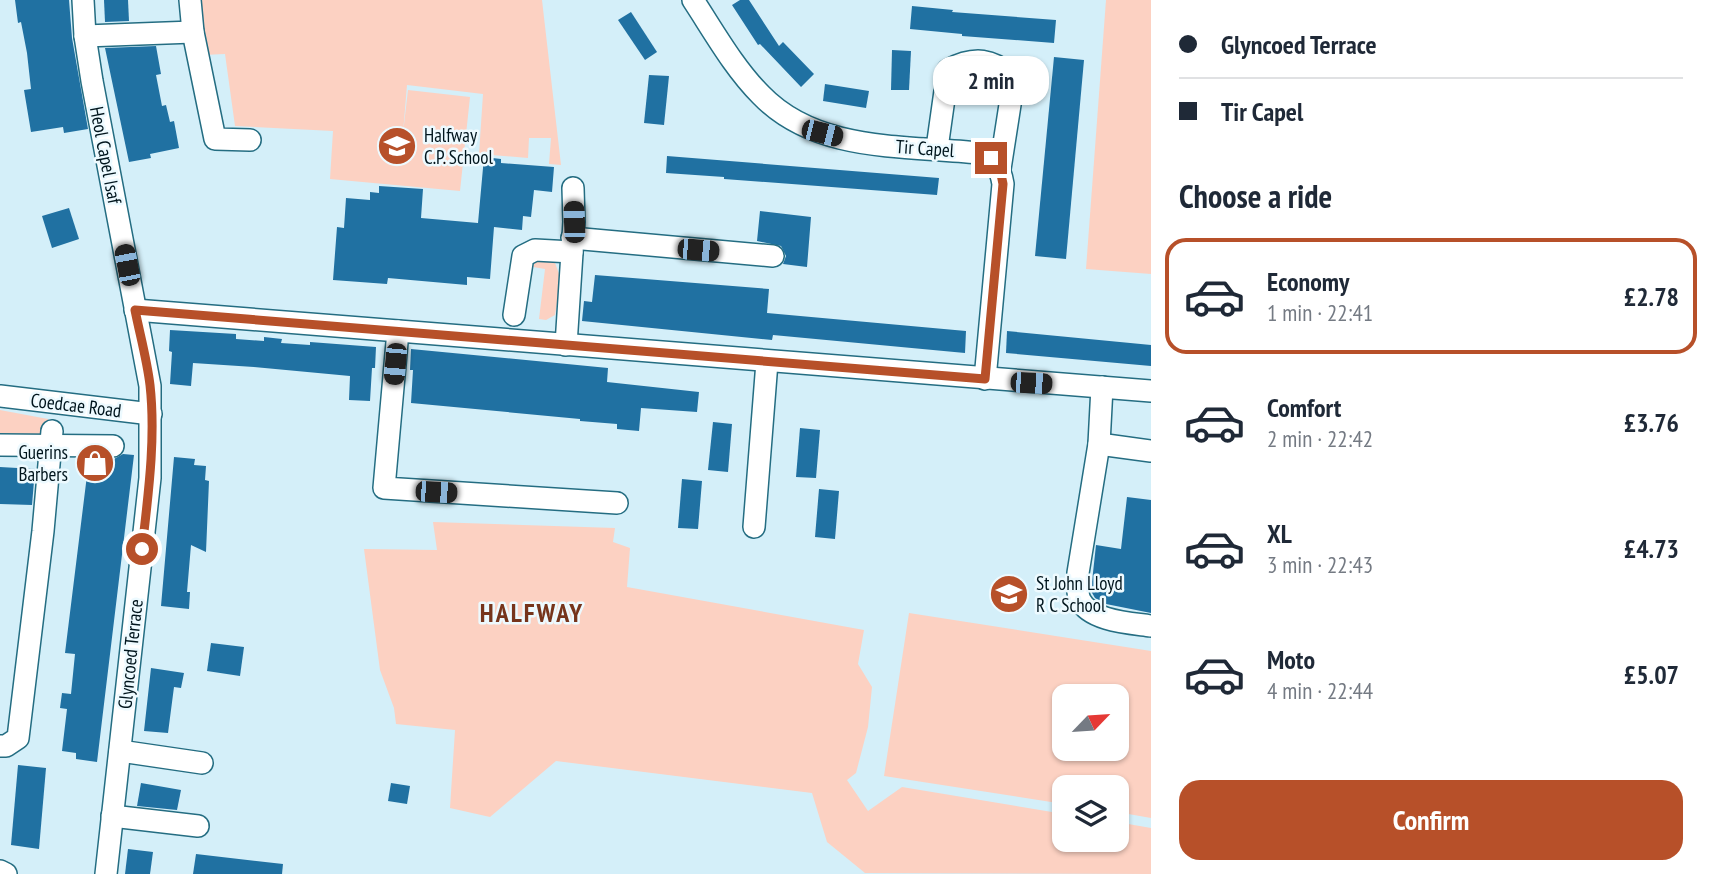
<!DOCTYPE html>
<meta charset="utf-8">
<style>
:root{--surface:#fff;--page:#f2f2f3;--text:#1f2937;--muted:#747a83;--line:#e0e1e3;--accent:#b75029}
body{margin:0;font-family:"PT Sans Narrow",sans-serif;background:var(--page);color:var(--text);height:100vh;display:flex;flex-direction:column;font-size:26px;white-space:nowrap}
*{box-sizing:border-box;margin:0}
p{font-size:23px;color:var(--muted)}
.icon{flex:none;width:38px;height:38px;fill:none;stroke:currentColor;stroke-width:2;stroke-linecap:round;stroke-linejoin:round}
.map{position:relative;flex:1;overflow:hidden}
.panel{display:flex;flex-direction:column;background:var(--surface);width:560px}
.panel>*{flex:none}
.top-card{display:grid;align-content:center;height:154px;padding:0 28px;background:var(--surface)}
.needle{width:46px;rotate:65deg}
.buttons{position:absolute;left:1052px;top:684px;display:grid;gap:14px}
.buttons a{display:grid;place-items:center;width:77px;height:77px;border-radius:14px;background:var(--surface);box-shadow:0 2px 5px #0004;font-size:35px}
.end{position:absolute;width:32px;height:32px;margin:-16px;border:9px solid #b75029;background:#fff;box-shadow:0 0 0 4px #fff}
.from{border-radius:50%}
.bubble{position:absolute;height:49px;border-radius:21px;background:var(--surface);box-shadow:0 2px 5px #0004;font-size:23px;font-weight:800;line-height:49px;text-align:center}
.car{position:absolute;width:21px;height:42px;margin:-21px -10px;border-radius:9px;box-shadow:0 0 5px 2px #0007;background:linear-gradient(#222 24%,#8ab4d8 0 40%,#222 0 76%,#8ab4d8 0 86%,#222 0)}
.top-card b{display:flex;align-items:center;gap:24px;height:66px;font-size:26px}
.top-card b+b{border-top:2px solid var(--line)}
.top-card i{width:18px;height:18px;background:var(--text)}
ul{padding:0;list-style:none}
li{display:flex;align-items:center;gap:21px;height:116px;margin:0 14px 10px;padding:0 14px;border:4px solid transparent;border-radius:21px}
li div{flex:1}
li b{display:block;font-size:26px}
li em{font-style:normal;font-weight:800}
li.current{border-color:var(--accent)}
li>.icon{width:63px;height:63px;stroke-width:1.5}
h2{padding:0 28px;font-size:32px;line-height:84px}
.button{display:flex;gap:14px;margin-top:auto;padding:14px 28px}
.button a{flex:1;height:80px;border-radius:21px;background:var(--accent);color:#fff;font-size:28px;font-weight:800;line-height:80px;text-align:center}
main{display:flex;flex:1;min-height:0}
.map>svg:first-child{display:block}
.green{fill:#fcd1c2;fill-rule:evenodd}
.building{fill:#2071a2}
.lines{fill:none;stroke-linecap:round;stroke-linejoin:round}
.minor-casing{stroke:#246d82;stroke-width:24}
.minor{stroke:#fff;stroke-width:21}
.route{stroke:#b75029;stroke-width:9}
.labels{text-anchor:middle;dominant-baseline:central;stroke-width:5;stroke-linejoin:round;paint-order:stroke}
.poi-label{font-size:19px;fill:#00151d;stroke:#edfaff;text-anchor:start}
.street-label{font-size:19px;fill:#00151d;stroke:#edfaff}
.district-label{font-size:26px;font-weight:bold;letter-spacing:2px;fill:#76341b;stroke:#edfaff}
</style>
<main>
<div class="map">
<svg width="1151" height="874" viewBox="0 0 1151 874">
<rect width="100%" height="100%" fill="#d4eff9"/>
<g class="green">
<polygon points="198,0 542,0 561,165 549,164 551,138 529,138 528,158 479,154 483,94 407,85 403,133 408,90 470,97 460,191 330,179 333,131 235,126 225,54 203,55"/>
<polygon points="1106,0 1151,0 1151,274 1086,269"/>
<polygon points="536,259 548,259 555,263 561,279 555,315 546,320 539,319 545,269 533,267"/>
<polygon points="0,410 48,419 48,425 43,434 0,436"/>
<polygon points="433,522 615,528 613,542 630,548 627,587 864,630 858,664 872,687 868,727 856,773 847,780 868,811 902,787 1064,814 1064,840 1116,840 1117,822 1151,828 1151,874 865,873 827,842 812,793 556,761 490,817 450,808 455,730 396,724 394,708 380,670 364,549 437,550"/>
<path d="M909,613L1151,651V818L1117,812L1116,788H1064V804L884,776ZM1064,696H1116V749H1064Z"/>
</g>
<g class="building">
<polygon points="15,0 69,0 72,38 88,129 64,133 63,127 31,132 24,90 31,89 27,53 21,22 18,23"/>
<polygon points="104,0 128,0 129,21 105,22"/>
<polygon points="740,0 749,0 779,46 783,42 814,74 801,87 760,44 758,45 732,5"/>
<polygon points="912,6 953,10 952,12 1056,20 1054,43 962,36 962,34 910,29"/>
<polygon points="631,12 657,52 645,60 618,20"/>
<polygon points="156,46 161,74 156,75 162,106 166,105 170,122 174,121 179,148 150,154 151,158 129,162 105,48"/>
<polygon points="892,50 911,51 909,90 891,90"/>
<polygon points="1054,57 1084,60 1066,259 1035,256"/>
<polygon points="649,75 669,76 664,125 644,123"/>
<polygon points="825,84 869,91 866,108 823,101"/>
<polygon points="667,156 939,178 937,195 724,179 724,177 666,173"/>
<polygon points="484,157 501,159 501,163 554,167 552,192 534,190 531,217 523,216 522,230 494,227 490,279 467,277 467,285 388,278 387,284 333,280 337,227 344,228 346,198 370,200 370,192 379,193 379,186 423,189 421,218 478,223"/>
<polygon points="69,208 79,239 52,248 42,216"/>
<polygon points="760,211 811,217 807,267 783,264 786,256 781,246 757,241"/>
<polygon points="595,275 769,289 767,313 966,331 965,353 773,335 772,340 582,321 584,301 592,302"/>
<polygon points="170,330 236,334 236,339 264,341 264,337 282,339 281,343 310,345 310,342 376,347 375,368 372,368 370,401 349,400 350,376 254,367 193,363 191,386 170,384 172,352 169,351"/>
<polygon points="1007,331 1151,345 1151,366 1006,353"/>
<polygon points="411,349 608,368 607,382 699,392 697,412 641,408 639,431 617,429 617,424 580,421 580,419 411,403 413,370 410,370"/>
<polygon points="713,422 732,424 728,472 708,470"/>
<polygon points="800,428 820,430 816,478 796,477"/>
<polygon points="123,454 134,455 97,762 76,759 76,753 62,751 67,709 60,708 62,693 71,694 75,654 65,653 89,459 114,459"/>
<polygon points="174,457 195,459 194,465 206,466 205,480 209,481 206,552 191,545 187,592 190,592 189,609 161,606"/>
<polygon points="0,467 35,469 32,505 0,504"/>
<polygon points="682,479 702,481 698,529 678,528"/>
<polygon points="819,489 839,491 835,539 815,537"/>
<polygon points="1127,497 1151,500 1151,613 1106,604 1095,598 1091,591 1096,545 1121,549"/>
<polygon points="211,643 244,647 240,676 207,671"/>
<polygon points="151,668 184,673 181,688 174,687 168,733 144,731"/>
<polygon points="18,765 46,768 39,849 11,845"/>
<polygon points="141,783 181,790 177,810 137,806"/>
<polygon points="391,783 410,786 407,804 388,801"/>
<polygon points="128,849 153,852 150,874 125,874"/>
<polygon points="196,854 283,864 282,874 193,874"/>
</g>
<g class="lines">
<g class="minor-casing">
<g id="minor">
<polyline points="83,0 85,36 92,81 150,386 150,478 106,874"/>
<polyline points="190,0 193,32 215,139 250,140"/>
<path d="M693,0C714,32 734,68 761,95C817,153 905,145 978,153C995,159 1000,166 1003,184L985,379"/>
<polyline points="85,36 193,32"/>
<path d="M937,148L948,70C974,56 993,58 1014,79L1000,169"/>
<polyline points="572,238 773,256"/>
<polyline points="135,310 1151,391"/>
<polyline points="514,315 523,256 535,250 572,252"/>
<polyline points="398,331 384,488 617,503"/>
<polyline points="566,345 574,222 573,188"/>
<path d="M1102,387L1099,444L1078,573C1078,582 1076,591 1080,600C1090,621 1131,623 1151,626"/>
<polyline points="0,396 151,414"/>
<polyline points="1099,444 1151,451"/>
<polyline points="0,445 113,446"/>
<polyline points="754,527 767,362"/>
<polyline points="0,746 6,746 18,738 43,531 52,431"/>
<polyline points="120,751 202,763"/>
<polyline points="112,816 198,826"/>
<polyline points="0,871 6,874"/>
</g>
</g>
<use href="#minor" class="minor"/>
</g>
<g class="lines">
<path class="route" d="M142,549C148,496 156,439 150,385C147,360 140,335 135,310L985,379L1003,184L1000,169L991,158"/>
</g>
<defs>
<g id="school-disc" transform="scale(2.0125)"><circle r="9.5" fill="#b75029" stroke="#edfaff"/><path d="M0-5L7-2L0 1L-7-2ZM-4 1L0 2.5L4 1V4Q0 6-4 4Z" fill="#fff"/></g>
<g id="shop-disc" transform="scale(2.0125)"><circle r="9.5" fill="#b75029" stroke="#edfaff"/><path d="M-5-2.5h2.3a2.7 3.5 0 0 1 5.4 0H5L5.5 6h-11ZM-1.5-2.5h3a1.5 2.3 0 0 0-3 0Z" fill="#fff"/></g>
</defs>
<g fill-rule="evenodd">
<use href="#school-disc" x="397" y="146"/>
<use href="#shop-disc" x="95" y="463"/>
<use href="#school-disc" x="1009" y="594"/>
</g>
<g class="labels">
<g class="poi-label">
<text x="424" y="135">Halfway<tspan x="424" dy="22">C.P. School</tspan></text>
<text x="68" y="452" text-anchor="end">Guerins<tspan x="68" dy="22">Barbers</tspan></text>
<text x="1036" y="583">St John Lloyd<tspan x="1036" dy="22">R C School</tspan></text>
</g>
<g class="street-label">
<text transform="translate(925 148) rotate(4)">Tir Capel</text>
<text transform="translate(106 155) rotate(79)">Heol Capel Isaf</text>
<text transform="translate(76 405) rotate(7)">Coedcae Road</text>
<text transform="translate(130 654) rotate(-84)">Glyncoed Terrace</text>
</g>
<g class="district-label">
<text x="532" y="612">HALFWAY</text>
</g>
</g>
</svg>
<div class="buttons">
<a><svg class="needle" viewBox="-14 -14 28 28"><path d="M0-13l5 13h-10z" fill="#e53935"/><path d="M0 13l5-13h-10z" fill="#747a83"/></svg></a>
<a><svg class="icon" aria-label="layers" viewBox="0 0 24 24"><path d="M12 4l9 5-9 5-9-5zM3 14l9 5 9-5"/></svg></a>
</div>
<i class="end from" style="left:142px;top:549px"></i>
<i class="end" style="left:991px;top:158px"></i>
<div class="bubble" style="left:933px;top:56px;width:116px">2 min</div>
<i class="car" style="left:822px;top:133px;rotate:104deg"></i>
<i class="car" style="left:574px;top:222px;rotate:358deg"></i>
<i class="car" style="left:698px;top:250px;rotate:95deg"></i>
<i class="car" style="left:127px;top:265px;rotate:349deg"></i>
<i class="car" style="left:395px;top:364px;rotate:185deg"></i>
<i class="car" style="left:1031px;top:383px;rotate:93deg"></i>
<i class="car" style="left:436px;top:492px;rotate:93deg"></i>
</div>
<section class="panel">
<div class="top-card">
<b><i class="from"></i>Glyncoed Terrace</b>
<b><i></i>Tir Capel</b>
</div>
<h2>Choose a ride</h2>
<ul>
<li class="current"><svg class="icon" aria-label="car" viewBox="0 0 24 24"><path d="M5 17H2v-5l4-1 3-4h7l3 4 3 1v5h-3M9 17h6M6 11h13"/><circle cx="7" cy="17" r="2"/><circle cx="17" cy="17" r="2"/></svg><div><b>Economy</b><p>1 min · 22:41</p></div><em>£2.78</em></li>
<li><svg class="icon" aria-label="car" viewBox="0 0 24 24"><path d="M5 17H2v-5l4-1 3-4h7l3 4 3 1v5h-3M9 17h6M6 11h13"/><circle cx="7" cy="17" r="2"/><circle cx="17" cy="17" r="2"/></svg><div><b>Comfort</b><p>2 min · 22:42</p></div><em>£3.76</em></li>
<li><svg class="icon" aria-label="car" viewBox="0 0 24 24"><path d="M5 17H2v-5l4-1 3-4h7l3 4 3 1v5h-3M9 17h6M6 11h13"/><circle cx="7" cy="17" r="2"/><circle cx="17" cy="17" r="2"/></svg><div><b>XL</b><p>3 min · 22:43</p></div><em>£4.73</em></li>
<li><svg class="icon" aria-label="car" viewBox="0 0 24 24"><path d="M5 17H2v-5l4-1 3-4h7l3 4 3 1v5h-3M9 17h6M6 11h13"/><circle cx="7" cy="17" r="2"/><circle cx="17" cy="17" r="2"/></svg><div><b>Moto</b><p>4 min · 22:44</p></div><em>£5.07</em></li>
</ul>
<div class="button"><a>Confirm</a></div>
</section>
</main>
